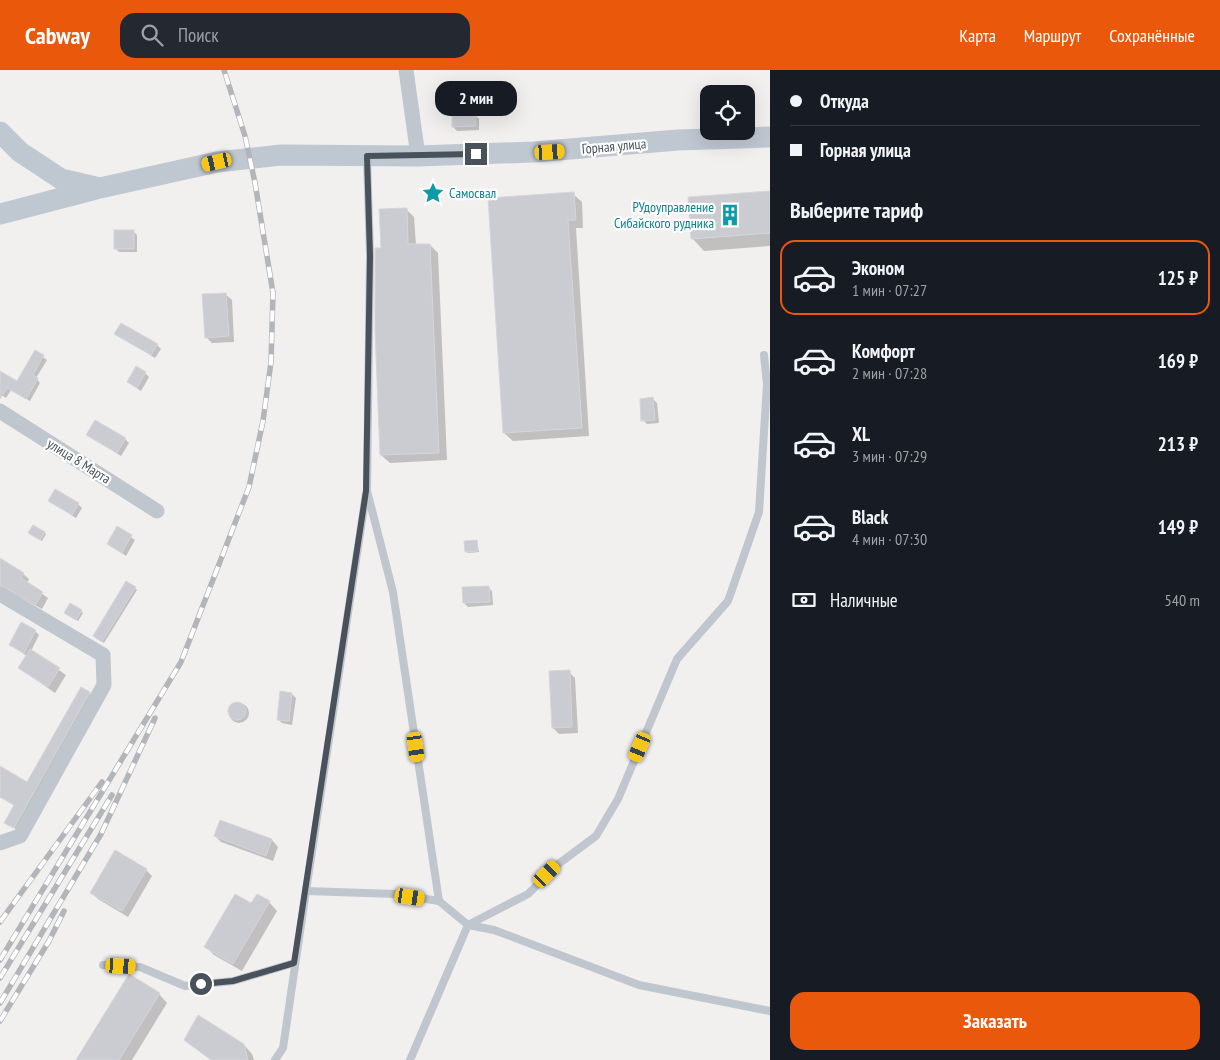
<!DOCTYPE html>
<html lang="ru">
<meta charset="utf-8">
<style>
:root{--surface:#171b24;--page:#242831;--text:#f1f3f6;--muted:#9ea1a6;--line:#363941;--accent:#ea580c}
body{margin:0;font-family:"PT Sans Narrow",sans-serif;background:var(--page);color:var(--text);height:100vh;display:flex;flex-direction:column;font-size:19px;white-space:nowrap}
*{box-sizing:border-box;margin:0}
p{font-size:16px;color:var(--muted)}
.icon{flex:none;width:28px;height:28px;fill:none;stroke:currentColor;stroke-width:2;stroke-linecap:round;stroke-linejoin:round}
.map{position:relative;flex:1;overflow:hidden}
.sheet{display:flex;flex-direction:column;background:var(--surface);width:450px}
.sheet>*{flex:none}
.guide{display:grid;align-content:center;height:110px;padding:0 20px;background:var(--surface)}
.fabs{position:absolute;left:700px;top:15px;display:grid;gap:10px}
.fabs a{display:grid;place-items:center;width:55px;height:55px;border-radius:10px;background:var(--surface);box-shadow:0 5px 20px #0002;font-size:25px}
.end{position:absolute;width:22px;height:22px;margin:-11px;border:6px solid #49525b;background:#fff;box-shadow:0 0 0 2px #fff}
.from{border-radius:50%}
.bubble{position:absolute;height:35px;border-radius:15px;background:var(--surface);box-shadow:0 5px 20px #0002;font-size:16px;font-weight:600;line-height:35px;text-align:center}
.car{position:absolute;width:15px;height:30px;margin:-15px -8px;border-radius:6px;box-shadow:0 0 4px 1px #0007;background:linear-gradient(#f5c518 24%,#345 0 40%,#f5c518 0 76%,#345 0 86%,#f5c518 0)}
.guide b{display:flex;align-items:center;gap:18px;height:48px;font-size:19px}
.guide b+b{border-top:1px solid var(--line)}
.guide i{width:12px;height:12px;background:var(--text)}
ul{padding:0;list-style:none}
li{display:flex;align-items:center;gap:15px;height:75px;margin:0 10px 8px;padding:0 10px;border:2px solid transparent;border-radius:15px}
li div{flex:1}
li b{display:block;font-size:19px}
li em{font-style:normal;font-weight:600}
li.active{border-color:var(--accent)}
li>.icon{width:45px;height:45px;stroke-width:1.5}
h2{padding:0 20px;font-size:22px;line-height:60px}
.pay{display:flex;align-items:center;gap:12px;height:55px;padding:0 20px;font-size:19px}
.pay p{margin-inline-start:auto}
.cta{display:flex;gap:10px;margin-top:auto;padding:10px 20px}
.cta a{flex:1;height:58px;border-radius:15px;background:var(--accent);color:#fff;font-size:20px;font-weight:600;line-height:58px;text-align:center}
header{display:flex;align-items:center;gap:30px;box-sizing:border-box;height:70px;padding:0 25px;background:var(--accent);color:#fff}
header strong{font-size:24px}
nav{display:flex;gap:28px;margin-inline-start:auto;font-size:18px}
.search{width:350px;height:45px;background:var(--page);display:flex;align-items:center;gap:12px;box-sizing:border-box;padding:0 18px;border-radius:15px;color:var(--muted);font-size:19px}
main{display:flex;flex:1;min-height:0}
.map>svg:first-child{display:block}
.shadow{fill:#0003}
.building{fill:#caccd1;stroke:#d4d6da}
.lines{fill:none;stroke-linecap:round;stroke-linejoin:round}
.lane{stroke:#bfc6cd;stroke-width:8}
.street{stroke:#bfc6cd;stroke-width:15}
.secondary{stroke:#bfc7d1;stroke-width:21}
.rail-casing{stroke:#b2b5b9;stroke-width:5.5}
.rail{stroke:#fff;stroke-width:4;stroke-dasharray:11;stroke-linecap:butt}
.route{stroke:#49525b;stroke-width:6}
.labels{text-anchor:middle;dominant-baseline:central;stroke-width:4.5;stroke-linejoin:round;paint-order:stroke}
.street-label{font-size:14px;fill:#49525b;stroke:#fff}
.culture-label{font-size:14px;fill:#0d838f;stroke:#fff;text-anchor:start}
</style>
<header>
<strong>Cabway</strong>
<div class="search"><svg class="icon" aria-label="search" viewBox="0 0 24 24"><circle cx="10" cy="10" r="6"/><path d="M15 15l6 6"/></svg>Поиск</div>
<nav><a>Карта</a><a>Маршрут</a><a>Сохранённые</a></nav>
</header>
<main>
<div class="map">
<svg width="770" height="990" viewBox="0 0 770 990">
<rect width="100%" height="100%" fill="#f2efef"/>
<g class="shadow">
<polygon points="475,45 479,49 479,60 457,61 453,57"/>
<polygon points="770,122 770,176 704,181 692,168"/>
<polygon points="573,124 582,132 583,158 576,158 589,366 513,371 504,363"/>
<polygon points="406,139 414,147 416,175 430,175 438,183 447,390 390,393 381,385"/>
<polygon points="133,161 137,165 137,182 119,182 115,178"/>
<polygon points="225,224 232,230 234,272 212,273 206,267"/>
<polygon points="116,264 157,275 161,279 155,288"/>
<polygon points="36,282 47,290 36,308 40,313 30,331 11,320 6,328 0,324 0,302 18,312"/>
<polygon points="145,303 149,307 141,321 128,312"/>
<polygon points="653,329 657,333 659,353 647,354 643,350"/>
<polygon points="88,365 125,369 129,373 121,386"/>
<polygon points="49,431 78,434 82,438 76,448"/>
<polygon points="118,458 135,470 126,486 108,474"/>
<polygon points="45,463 46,464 42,471 31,465"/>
<polygon points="477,472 479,482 468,483 466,481"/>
<polygon points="0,490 23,504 29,509 27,513 48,528 42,539 0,516"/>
<polygon points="488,517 492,521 493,535 468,537 464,533"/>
<polygon points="135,518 137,520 104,573 96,568"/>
<polygon points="70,534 83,543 78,551 67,544"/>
<polygon points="35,561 39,565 31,581 66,605 55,623 19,598 27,586 10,575"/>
<polygon points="569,602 575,608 578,663 559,664 553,658"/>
<polygon points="89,623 91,625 16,759 8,755 15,736 0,727 0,698 27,714"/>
<polygon points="292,624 296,628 292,655 282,653 278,649"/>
<circle cx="239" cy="643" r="10"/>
<polygon points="220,751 272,770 278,777 273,791 221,772 215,766"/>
<polygon points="146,800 152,806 128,847 98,829 92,823"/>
<polygon points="269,832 277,841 242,901 214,885 206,877 251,835"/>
<polygon points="159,924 167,933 132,990 78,990"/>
<polygon points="185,970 244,975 252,984 254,990 212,990"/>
</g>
<g class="building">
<polygon points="475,44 476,56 452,57 452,45"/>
<polygon points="770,121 770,163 691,169 688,127"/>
<polygon points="574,122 576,150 568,150 582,358 503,363 488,128"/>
<polygon points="407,138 408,174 430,174 439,383 380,385 375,260 375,178 381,178 379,139"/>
<rect x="114" y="160" width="20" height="19"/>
<polygon points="226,223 229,266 205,268 202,224"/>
<polygon points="121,253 158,274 151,285 114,264"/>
<polygon points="35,280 44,285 33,305 38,308 26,329 7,318 0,329 0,301 17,311"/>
<polygon points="136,296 146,302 137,318 127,312"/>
<polygon points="653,327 655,350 641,351 640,329"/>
<polygon points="95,350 126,368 117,383 86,365"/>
<polygon points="55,419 79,433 72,445 48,431"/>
<polygon points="33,455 45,462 40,470 28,463"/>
<polygon points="117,456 132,465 122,483 107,474"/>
<polygon points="477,470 478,481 465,482 464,471"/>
<polygon points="0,488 24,503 21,508 43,522 36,534 0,515"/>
<polygon points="126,511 136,517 102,572 93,566"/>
<polygon points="489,516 490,532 463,533 462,517"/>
<polygon points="70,533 82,540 76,550 64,543"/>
<polygon points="21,552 36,560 24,583 9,575"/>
<polygon points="30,579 60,598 48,617 18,598"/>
<polygon points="570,600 572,657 552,658 549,601"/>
<polygon points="81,617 90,622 14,758 4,753 14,735 0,727 0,696 27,712"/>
<polygon points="280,621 292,623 289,651 277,650"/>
<circle cx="237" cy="641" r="9"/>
<polygon points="220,750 272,769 266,786 214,766"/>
<polygon points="115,780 147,799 122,841 90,823"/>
<polygon points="235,824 251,833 257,824 270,831 233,894 204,877"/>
<polygon points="129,904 160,923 119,990 76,990"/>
<polygon points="198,945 244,974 248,990 211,990 184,970"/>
</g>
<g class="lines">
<g class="lane">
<polyline points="367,87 370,185 367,421 393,522 439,831 468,855 410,990"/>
<polyline points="366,424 306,821 395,824 439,831"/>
<polyline points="468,855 528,824 557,795 596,766 618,729 677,589 728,531 759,442 767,314 764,285"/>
<polyline points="468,855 494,860 639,915 770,941"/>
<polyline points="103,895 140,897 185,916 233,911 294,893"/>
<polyline points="275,990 283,978 306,821"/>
</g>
<g class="street">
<polyline points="406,0 418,86"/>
<polyline points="0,341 157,441"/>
<polyline points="0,524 103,585 104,615 20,766 0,773"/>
</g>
<g class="secondary">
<polyline points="0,62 20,82 61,109 100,118 217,92 281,85 418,86 534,82 678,70 770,67"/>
<polyline points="0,144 96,119"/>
</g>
<g class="rail-casing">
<g id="rail">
<polyline points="0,852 102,712"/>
<polyline points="0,890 181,592 249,417 263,351 271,292 273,223 255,113 245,66 224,0"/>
<polyline points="0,908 112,725"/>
<polyline points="0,933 101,764 155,648"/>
<polyline points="0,951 49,871 64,841"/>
</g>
</g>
<use href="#rail" class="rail"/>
</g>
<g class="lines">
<polyline class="route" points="201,914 233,911 294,893 366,421 370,186 367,86 476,84"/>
</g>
<defs>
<g id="sight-bare" transform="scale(1.725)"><path d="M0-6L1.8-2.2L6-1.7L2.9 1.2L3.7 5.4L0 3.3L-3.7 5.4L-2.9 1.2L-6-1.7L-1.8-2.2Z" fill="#0f9aa8" stroke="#fff" stroke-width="2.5" paint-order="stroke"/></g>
<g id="building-bare" transform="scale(1.725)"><path d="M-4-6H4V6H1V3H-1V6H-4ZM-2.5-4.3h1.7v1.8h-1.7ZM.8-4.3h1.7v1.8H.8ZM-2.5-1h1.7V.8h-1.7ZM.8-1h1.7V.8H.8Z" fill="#0f9aa8" stroke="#fff" stroke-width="2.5" paint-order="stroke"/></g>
</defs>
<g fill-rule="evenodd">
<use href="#sight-bare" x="433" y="123"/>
<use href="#building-bare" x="730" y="145"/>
</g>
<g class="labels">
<g class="street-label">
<text transform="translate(614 76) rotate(-5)">Горная улица</text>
<text transform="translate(79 391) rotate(32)">улица 8 Марта</text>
</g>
<g class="culture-label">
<text x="449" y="123">Самосвал</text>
<text x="714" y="137" text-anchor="end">РУдоуправление<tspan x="714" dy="16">Сибайского рудника</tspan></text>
</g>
</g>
</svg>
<div class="fabs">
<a><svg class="icon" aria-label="locate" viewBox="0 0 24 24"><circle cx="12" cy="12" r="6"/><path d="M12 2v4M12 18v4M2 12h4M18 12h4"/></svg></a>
</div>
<i class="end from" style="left:201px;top:914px"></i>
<i class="end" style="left:476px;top:84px"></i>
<div class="bubble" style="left:435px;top:11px;width:82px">2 мин</div>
<i class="car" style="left:550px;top:82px;rotate:87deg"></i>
<i class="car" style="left:217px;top:92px;rotate:257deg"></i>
<i class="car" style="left:416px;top:677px;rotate:172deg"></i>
<i class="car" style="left:640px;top:677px;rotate:203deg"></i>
<i class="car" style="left:547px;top:804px;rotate:45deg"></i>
<i class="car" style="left:410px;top:827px;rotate:99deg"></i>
<i class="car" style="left:121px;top:896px;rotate:93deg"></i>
</div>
<section class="sheet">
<div class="guide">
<b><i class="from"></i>Откуда</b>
<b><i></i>Горная улица</b>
</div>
<h2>Выберите тариф</h2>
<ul>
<li class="active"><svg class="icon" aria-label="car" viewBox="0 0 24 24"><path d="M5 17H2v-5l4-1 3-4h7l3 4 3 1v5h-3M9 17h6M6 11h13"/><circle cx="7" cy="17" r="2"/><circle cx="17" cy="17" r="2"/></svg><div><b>Эконом</b><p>1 мин · 07:27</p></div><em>125 ₽</em></li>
<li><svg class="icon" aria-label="car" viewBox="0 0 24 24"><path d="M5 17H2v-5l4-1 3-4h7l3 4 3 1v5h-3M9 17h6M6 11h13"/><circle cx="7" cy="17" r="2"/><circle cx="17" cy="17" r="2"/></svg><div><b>Комфорт</b><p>2 мин · 07:28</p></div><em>169 ₽</em></li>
<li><svg class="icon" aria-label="car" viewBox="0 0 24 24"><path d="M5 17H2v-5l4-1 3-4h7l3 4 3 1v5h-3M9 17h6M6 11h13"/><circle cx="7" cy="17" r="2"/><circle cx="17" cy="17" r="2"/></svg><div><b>XL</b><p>3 мин · 07:29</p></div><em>213 ₽</em></li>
<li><svg class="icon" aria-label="car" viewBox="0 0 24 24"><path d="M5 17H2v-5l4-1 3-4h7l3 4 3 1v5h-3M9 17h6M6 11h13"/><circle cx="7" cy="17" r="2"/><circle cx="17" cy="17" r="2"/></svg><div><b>Black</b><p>4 мин · 07:30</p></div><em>149 ₽</em></li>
</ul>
<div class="pay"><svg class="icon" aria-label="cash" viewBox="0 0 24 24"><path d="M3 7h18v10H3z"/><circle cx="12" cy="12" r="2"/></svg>Наличные<p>540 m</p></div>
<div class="cta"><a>Заказать</a></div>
</section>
</main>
